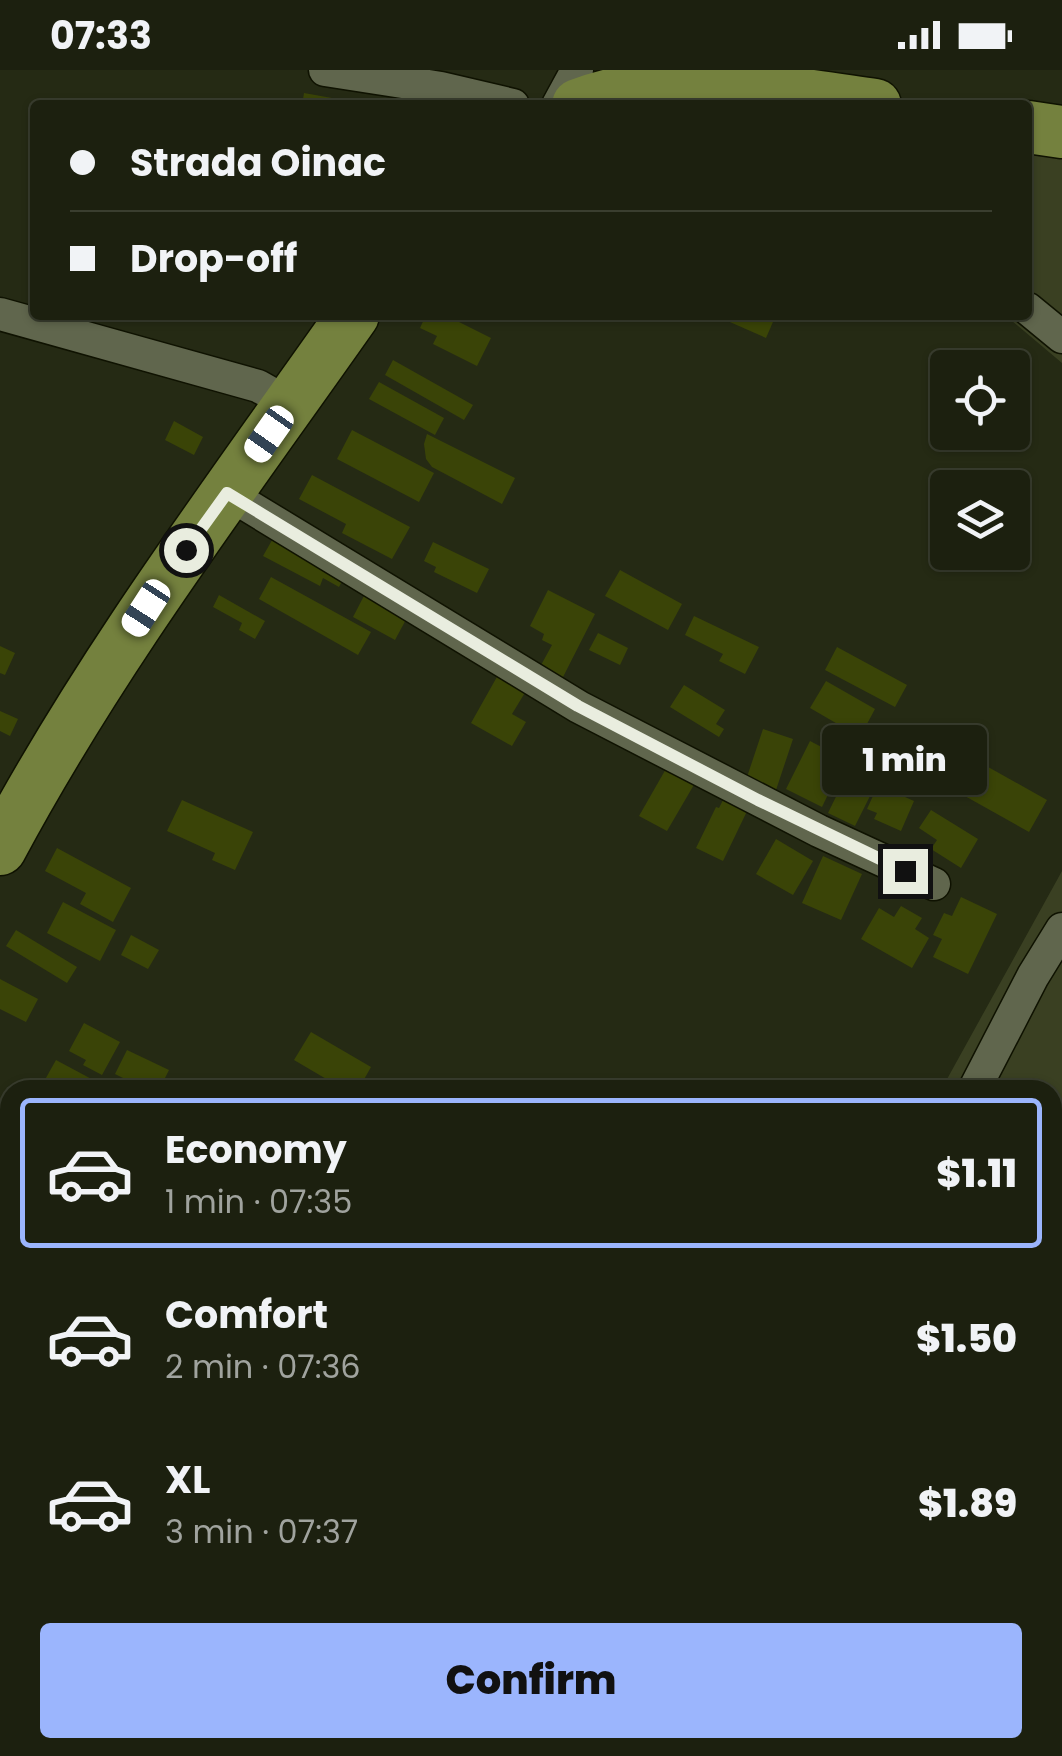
<!DOCTYPE html>
<meta charset="utf-8">
<style>
:root{--surface:#1c200f;--page:#252818;--text:#f1f3f6;--muted:#a0a39e;--line:#3a3e2f;--accent:#9bb5fd}
body{margin:0;font-family:Poppins,sans-serif;background:var(--page);color:var(--text);height:100vh;display:flex;flex-direction:column;font-size:38px;white-space:nowrap}
*{box-sizing:border-box;margin:0}
p{font-size:32px;color:var(--muted)}
.icon{flex:none;width:55px;height:55px;fill:none;stroke:currentColor;stroke-width:2;stroke-linecap:round;stroke-linejoin:round}
.map{position:relative;flex:1;overflow:hidden}
.sheet{position:absolute;left:0px;top:1010px;width:1062px;height:678px;display:flex;flex-direction:column;background:var(--surface);border-radius:30px 30px 0 0;box-shadow:0 2px 8px #0004,0 0 0 2px var(--line)}
.sheet>*{flex:none}
.banner{position:absolute;left:30px;top:30px;width:1002px;height:220px;border-radius:10px;box-shadow:0 2px 8px #0004,0 0 0 2px var(--line);display:grid;align-content:center;height:220px;padding:0 40px;background:var(--surface)}
.controls{position:absolute;left:930px;top:280px;display:grid;gap:20px}
.controls a{display:grid;place-items:center;width:100px;height:100px;border-radius:10px;background:var(--surface);box-shadow:0 2px 8px #0004,0 0 0 2px var(--line);font-size:50px}
.end{position:absolute;width:45px;height:45px;margin:-22px;border:12px solid #e9eddf;background:#111;box-shadow:0 0 0 5px #111}
.from{border-radius:50%}
.bubble{position:absolute;height:70px;border-radius:10px;background:var(--surface);box-shadow:0 2px 8px #0004,0 0 0 2px var(--line);font-size:32px;font-weight:800;line-height:70px;text-align:center}
.car{position:absolute;width:30px;height:60px;margin:-30px -15px;border-radius:12px;box-shadow:0 0 8px 2px #0007;background:linear-gradient(#fff 24%,#345 0 40%,#fff 0 76%,#345 0 86%,#fff 0)}
.banner b{display:flex;align-items:center;gap:35px;height:95px;font-size:38px}
.banner b+b{border-top:2px solid var(--line)}
.banner i{width:25px;height:25px;background:var(--text)}
ul{padding:18px 0 0;list-style:none}
li{display:flex;align-items:center;gap:30px;height:150px;margin:0 20px 15px;padding:0 20px;border:5px solid transparent;border-radius:10px}
li div{flex:1}
li b{display:block;font-size:38px}
li em{font-style:normal;font-weight:800}
li.on{border-color:var(--accent)}
li>.icon{width:90px;height:90px;stroke-width:1.5}
.primary-button{display:flex;gap:20px;margin-top:auto;padding:20px 40px}
.primary-button a{flex:1;height:115px;border-radius:10px;background:var(--accent);color:#111;font-size:40px;font-weight:800;line-height:115px;text-align:center}
.status{display:flex;justify-content:space-between;align-items:center;height:70px;padding:0 50px;background:var(--surface);direction:ltr}
.status svg{height:28px;fill:currentColor}
.map>svg:first-child{display:block}
.green{fill:#3a4022}
.building{fill:#3a4407}
.lines{fill:none;stroke-linecap:round;stroke-linejoin:round}
.minor-casing{stroke:#0f1201;stroke-width:35}
.primary-casing{stroke:#0f1201;stroke-width:55}
.trunk-casing{stroke:#0f1201;stroke-width:58}
.minor{stroke:#60664d;stroke-width:32}
.primary{stroke:#74813e;stroke-width:52}
.trunk{stroke:#7a8a39;stroke-width:55}
.route{stroke:#e9eddf;stroke-width:12}
</style>
<div class="status"><b>07:33</b><svg viewBox="0 0 49 12"><path d="M0 12V9h3v3zM5 12V6h3v6zM10 12V3h3v9zM15 12V0h3v12zM26 1h20v11H26zM47 4h2v5h-2z"/></svg></div>
<div class="map">
<svg width="1062" height="1686" viewBox="0 0 1062 1686">
<rect width="100%" height="100%" fill="#252a14"/>
<g class="green">
<polygon points="1028,83 1062,89 1062,293 1005,245 1028,245"/>
<polygon points="1062,801 1062,1541 1053,1556 1052,1020 941,1020"/>
<polygon points="577,1678 979,1678 974,1686 573,1686"/>
</g>
<g class="building">
<polygon points="304,23 360,33 360,35 302,35"/>
<polygon points="426,245 445,245 491,268 477,296 433,274 437,266 420,258"/>
<polygon points="725,245 776,245 766,268 723,249"/>
<polygon points="393,290 473,335 464,350 385,305"/>
<polygon points="379,312 444,348 435,365 369,329"/>
<polygon points="174,351 203,367 194,385 165,370"/>
<polygon points="352,360 434,403 419,432 337,389"/>
<polygon points="427,364 515,408 502,434 432,397 426,389 424,374"/>
<polygon points="312,405 410,457 392,489 342,463 346,454 299,429"/>
<polygon points="275,465 346,503 339,517 323,508 320,516 263,486"/>
<polygon points="433,472 489,499 477,523 434,502 436,497 424,491"/>
<polygon points="620,500 682,534 668,560 605,526"/>
<polygon points="271,507 371,562 358,585 259,529"/>
<polygon points="548,520 595,544 562,609 540,597 552,575 542,570 544,564 530,556"/>
<polygon points="366,522 409,544 395,570 353,547"/>
<polygon points="219,525 265,551 255,569 239,560 242,553 213,537"/>
<polygon points="694,546 759,577 745,604 719,591 723,584 685,565"/>
<polygon points="598,563 628,578 620,595 589,580"/>
<polygon points="0,576 15,583 5,605 0,603"/>
<polygon points="837,577 907,615 895,637 825,600"/>
<polygon points="498,605 526,621 512,644 526,652 512,676 471,653"/>
<polygon points="826,611 875,639 860,667 810,638"/>
<polygon points="684,615 725,640 716,654 724,659 719,667 670,637"/>
<polygon points="0,641 18,649 10,666 0,661"/>
<polygon points="763,659 793,669 775,723 745,713"/>
<polygon points="810,671 845,689 822,737 786,719"/>
<polygon points="965,684 1047,730 1029,762 947,716"/>
<polygon points="667,697 695,713 667,761 639,746"/>
<polygon points="850,698 877,712 855,756 828,743"/>
<polygon points="878,715 914,731 901,761 874,749 877,743 867,739"/>
<polygon points="726,724 750,735 723,791 696,778 716,737 719,738"/>
<polygon points="182,730 253,762 235,800 212,790 215,783 167,761"/>
<polygon points="931,740 978,769 961,798 931,779 937,770 919,758"/>
<polygon points="776,769 813,791 793,825 756,804"/>
<polygon points="57,778 131,818 113,852 80,834 86,823 45,801"/>
<polygon points="823,786 862,804 841,850 802,833"/>
<polygon points="961,827 997,844 968,904 933,887 942,869 933,865 944,843 952,846"/>
<polygon points="63,832 116,860 100,891 47,863"/>
<polygon points="901,836 922,848 915,859 929,868 912,898 861,869 879,838 894,847"/>
<polygon points="16,860 77,897 67,913 6,876"/>
<polygon points="131,865 159,880 148,899 121,885"/>
<polygon points="0,909 38,929 26,952 0,939"/>
<polygon points="84,953 120,972 102,1005 83,995 86,990 69,981"/>
<polygon points="311,962 371,997 358,1020 345,1020 294,990"/>
<polygon points="127,980 169,1000 159,1020 147,1020 115,1004"/>
<polygon points="56,990 112,1020 52,1020 42,1015"/>
<polygon points="6,1164 10,1166 10,1216 0,1210 0,1175"/>
</g>
<g class="lines">
<g class="minor-casing">
<g id="minor">
<polyline points="325,0 441,18 513,35"/>
<polyline points="558,35 577,0"/>
<polyline points="1028,239 1062,267"/>
<polyline points="0,244 258,316 290,334"/>
<polyline points="227,423 579,637 819,761 934,814"/>
<polyline points="974,1020 1033,906 1062,859"/>
<polyline points="607,1686 612,1678"/>
</g>
</g>
<g class="primary-casing">
<g id="primary">
<path d="M578,35C666,0 783,22 875,35"/>
<polyline points="1028,57 1062,62"/>
<path d="M0,779C101,590 230,420 353,245"/>
</g>
</g>
<g class="trunk-casing">
<g id="trunk">
<polyline points="1052,1617 1062,1601"/>
<polyline points="1011,1686 1016,1678"/>
<polyline points="1059,1686 1062,1681"/>
</g>
</g>
<use href="#minor" class="minor"/>
<use href="#primary" class="primary"/>
<use href="#trunk" class="trunk"/>
</g>
<g class="lines">
<polyline class="route" points="186,480 227,423 578,636 758,730 905,801"/>
</g>
</svg>
<div class="controls">
<a><svg class="icon" aria-label="locate" viewBox="0 0 24 24"><circle cx="12" cy="12" r="6"/><path d="M12 2v4M12 18v4M2 12h4M18 12h4"/></svg></a>
<a><svg class="icon" aria-label="layers" viewBox="0 0 24 24"><path d="M12 4l9 5-9 5-9-5zM3 14l9 5 9-5"/></svg></a>
</div>
<i class="end from" style="left:186px;top:480px"></i>
<i class="end" style="left:905px;top:801px"></i>
<div class="bubble" style="left:822px;top:655px;width:165px">1 min</div>
<i class="car" style="left:269px;top:364px;rotate:215deg"></i>
<i class="car" style="left:146px;top:538px;rotate:213deg"></i>
<div class="banner">
<b><i class="from"></i>Strada Oinac</b>
<b><i></i>Drop-off</b>
</div>
<section class="sheet">
<ul>
<li class="on"><svg class="icon" aria-label="car" viewBox="0 0 24 24"><path d="M5 17H2v-5l4-1 3-4h7l3 4 3 1v5h-3M9 17h6M6 11h13"/><circle cx="7" cy="17" r="2"/><circle cx="17" cy="17" r="2"/></svg><div><b>Economy</b><p>1 min · 07:35</p></div><em>$1.11</em></li>
<li><svg class="icon" aria-label="car" viewBox="0 0 24 24"><path d="M5 17H2v-5l4-1 3-4h7l3 4 3 1v5h-3M9 17h6M6 11h13"/><circle cx="7" cy="17" r="2"/><circle cx="17" cy="17" r="2"/></svg><div><b>Comfort</b><p>2 min · 07:36</p></div><em>$1.50</em></li>
<li><svg class="icon" aria-label="car" viewBox="0 0 24 24"><path d="M5 17H2v-5l4-1 3-4h7l3 4 3 1v5h-3M9 17h6M6 11h13"/><circle cx="7" cy="17" r="2"/><circle cx="17" cy="17" r="2"/></svg><div><b>XL</b><p>3 min · 07:37</p></div><em>$1.89</em></li>
</ul>
<div class="primary-button"><a>Confirm</a></div>
</section>
</div>
